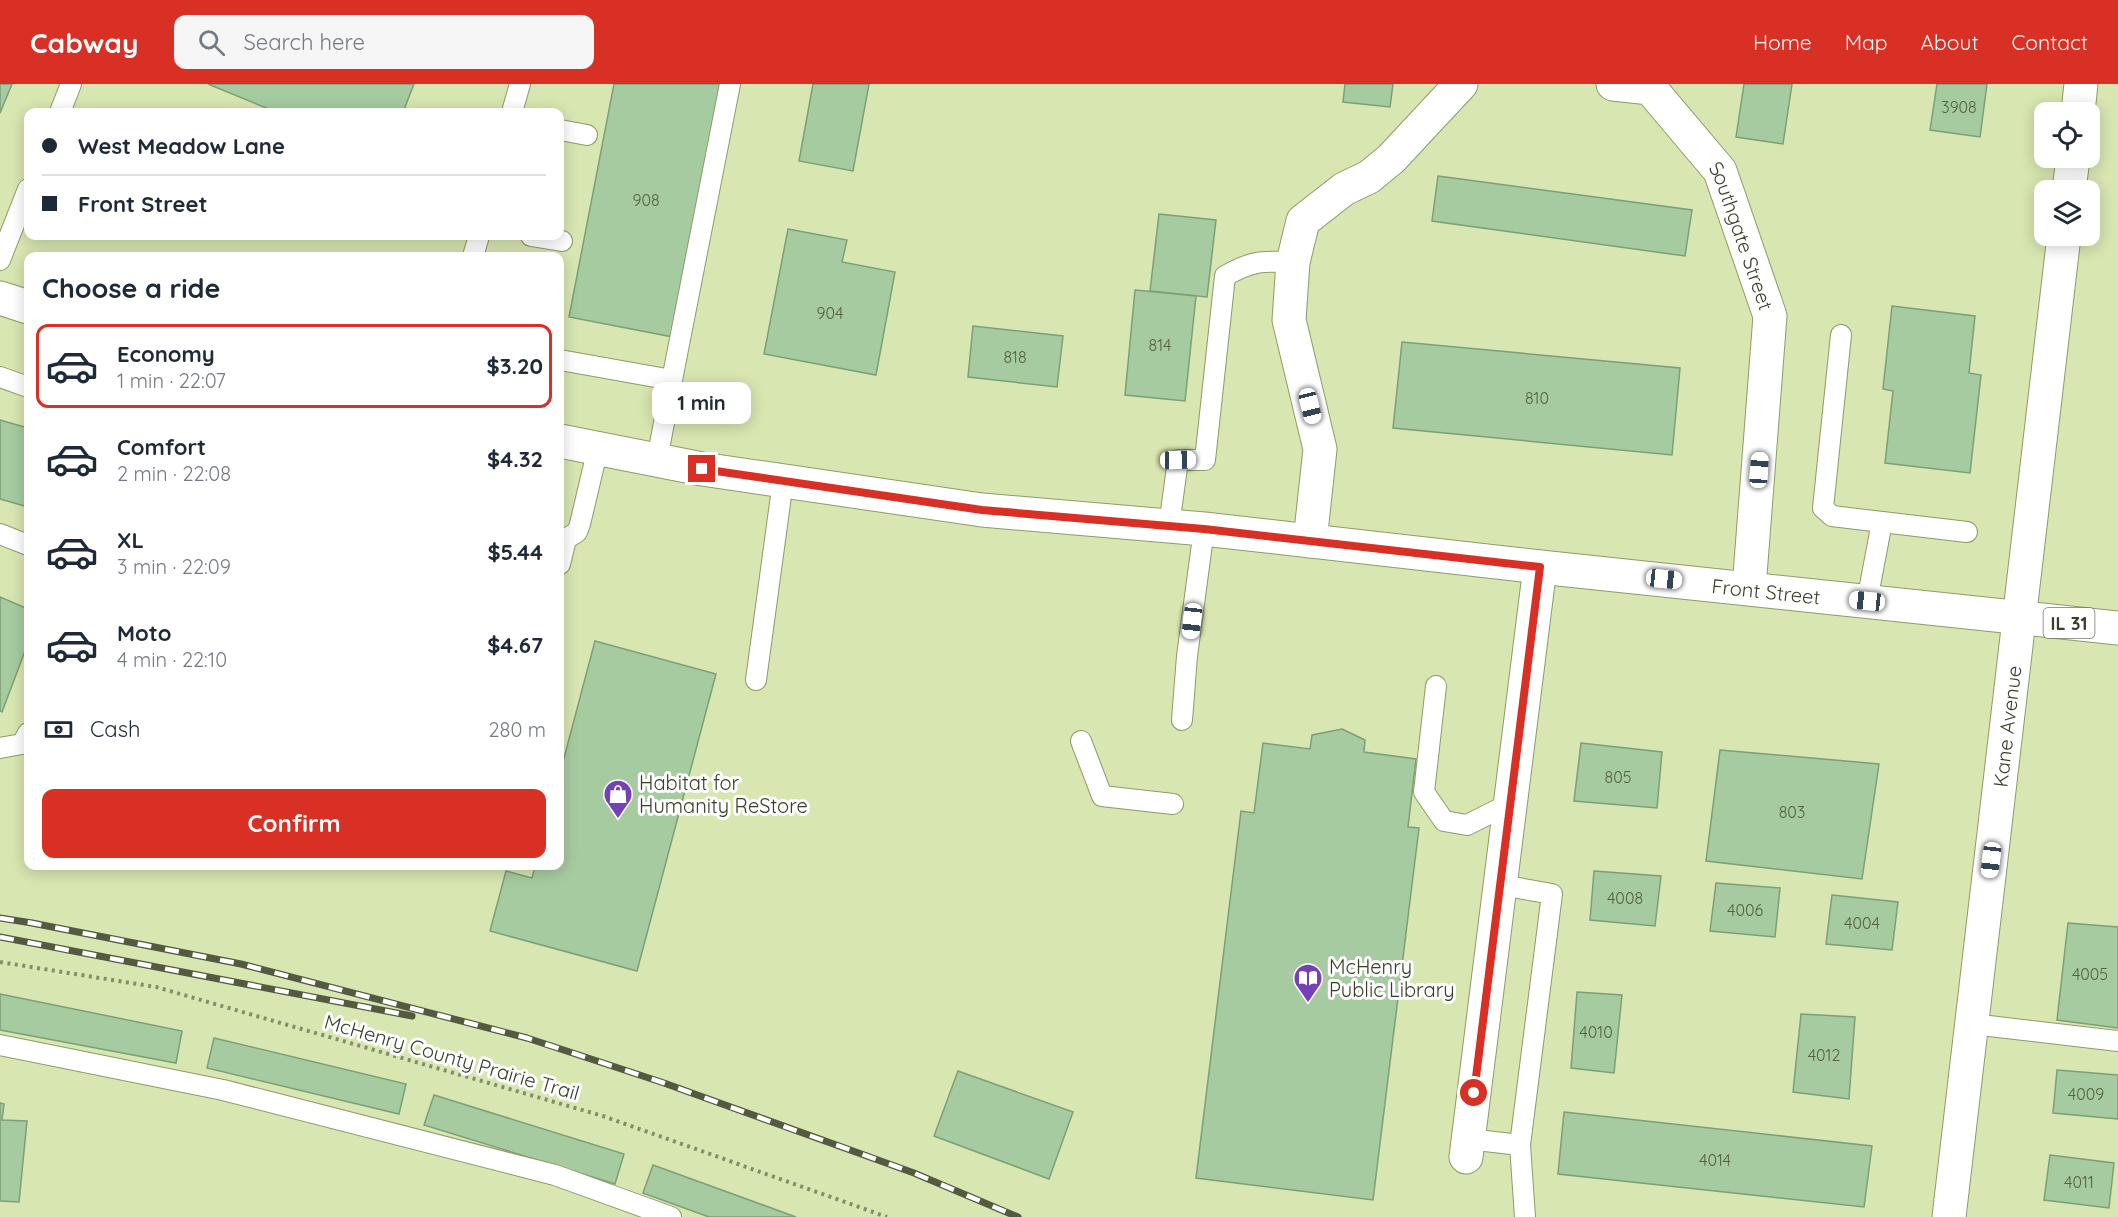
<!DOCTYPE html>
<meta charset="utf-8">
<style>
:root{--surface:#fff;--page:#f6f6f7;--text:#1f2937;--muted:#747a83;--line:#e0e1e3;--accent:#d93025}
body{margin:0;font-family:Quicksand,sans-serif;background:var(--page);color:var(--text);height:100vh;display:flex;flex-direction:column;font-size:22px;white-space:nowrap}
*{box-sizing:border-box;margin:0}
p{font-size:20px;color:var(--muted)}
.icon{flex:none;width:33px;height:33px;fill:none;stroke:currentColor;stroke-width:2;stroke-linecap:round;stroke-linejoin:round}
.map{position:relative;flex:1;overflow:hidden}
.panel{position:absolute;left:24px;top:168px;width:540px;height:618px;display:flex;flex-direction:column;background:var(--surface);border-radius:12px;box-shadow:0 3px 15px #0003}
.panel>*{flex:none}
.banner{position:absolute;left:24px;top:24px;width:540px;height:132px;border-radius:12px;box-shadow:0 3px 15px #0003;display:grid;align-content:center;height:132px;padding:0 18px;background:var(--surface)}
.fabs{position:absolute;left:2034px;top:18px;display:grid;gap:12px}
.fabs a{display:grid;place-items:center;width:66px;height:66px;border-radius:12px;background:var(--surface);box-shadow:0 3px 15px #0003;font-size:30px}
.end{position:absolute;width:27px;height:27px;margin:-14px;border:8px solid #d93025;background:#fff;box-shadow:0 0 0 3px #fff}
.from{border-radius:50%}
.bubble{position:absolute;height:42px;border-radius:12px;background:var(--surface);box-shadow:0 3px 15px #0003;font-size:20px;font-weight:700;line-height:42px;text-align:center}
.car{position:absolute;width:18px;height:36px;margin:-18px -9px;border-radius:8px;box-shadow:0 0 4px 2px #0007;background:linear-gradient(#fff 24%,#345 0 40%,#fff 0 76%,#345 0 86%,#fff 0)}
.banner b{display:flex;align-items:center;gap:21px;height:57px;font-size:22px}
.banner b+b{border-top:2px solid var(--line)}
.banner i{width:15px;height:15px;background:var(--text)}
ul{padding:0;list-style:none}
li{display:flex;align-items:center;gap:18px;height:84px;margin:0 12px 9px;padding:0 6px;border:3px solid transparent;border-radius:12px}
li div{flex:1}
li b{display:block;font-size:22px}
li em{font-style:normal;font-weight:700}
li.selected{border-color:var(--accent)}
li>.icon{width:54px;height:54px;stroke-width:1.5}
h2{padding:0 18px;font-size:27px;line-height:72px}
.pay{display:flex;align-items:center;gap:15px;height:66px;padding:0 18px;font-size:22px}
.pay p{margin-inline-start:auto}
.cta{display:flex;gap:12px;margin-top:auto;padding:12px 18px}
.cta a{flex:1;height:69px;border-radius:12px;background:var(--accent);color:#fff;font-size:24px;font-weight:700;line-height:69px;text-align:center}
header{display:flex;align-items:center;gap:36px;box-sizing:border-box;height:84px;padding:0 30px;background:var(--accent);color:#fff}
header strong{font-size:28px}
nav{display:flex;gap:33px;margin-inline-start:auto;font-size:21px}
.search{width:420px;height:54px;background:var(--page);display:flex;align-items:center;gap:15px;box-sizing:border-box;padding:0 21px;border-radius:12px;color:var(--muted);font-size:22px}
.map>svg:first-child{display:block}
.building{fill:#a7cba0;stroke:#7d9f76;stroke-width:1.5}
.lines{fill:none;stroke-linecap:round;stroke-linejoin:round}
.service-casing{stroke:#8e9b69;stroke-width:22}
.minor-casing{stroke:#8e9b69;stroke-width:35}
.primary-casing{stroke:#8e9b69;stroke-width:35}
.path{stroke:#848d69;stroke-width:4;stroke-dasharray:3 4.5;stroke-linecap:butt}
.service{stroke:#fff;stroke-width:20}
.minor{stroke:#fff;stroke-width:33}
.primary{stroke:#fff;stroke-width:33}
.rail-casing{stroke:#535a40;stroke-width:7}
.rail{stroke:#fff;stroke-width:4.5;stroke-dasharray:14;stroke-linecap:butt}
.route{stroke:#d93025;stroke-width:8}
.labels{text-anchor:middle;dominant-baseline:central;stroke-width:6;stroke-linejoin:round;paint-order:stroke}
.number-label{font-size:16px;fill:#546147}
.shield{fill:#fff;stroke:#747869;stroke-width:1.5}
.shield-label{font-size:18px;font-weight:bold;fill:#383e29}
.street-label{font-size:20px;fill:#383e29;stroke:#fff}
.poi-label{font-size:20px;fill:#383e29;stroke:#fff;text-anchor:start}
</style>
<header>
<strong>Cabway</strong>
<div class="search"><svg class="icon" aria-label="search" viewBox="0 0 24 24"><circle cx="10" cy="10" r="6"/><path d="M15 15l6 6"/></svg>Search here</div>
<nav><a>Home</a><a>Map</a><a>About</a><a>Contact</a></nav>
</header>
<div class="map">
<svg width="2118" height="1133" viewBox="0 0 2118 1133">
<rect width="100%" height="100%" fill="#d8e6b1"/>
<g class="building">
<polygon points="0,0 12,0 0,29"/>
<polygon points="208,0 414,0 403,28 276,28"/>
<polygon points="614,0 723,0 673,253 569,233"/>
<polygon points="813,0 869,0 853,87 799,77"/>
<polygon points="1345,0 1393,0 1390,23 1343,18"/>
<polygon points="1744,0 1792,0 1783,60 1736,53"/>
<polygon points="1937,0 1987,0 1980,53 1930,46"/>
<polygon points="1438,92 1692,126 1685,172 1432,137"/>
<polygon points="1159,130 1216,136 1207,213 1150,207"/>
<polygon points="788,145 847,156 842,178 895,188 876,291 764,270"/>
<polygon points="1135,206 1196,212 1185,317 1125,311"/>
<polygon points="1892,222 1975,232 1969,289 1981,291 1970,389 1885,379 1893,307 1883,305"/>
<polygon points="973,242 1063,252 1057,303 968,293"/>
<polygon points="1402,258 1680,284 1672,371 1393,344"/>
<polygon points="0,336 28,344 28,423 0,415"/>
<polygon points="0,513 28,525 28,559 2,628 0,627"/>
<polygon points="595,557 716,590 637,887 490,847 506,787 532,794 535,782 560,782 560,689"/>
<polygon points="1342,645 1365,656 1364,668 1416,675 1408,743 1419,744 1373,1116 1196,1094 1241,727 1254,729 1263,659 1310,665 1312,651"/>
<polygon points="1581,659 1662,668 1657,724 1574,717"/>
<polygon points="1720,666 1879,680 1862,795 1706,777"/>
<polygon points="1594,787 1661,792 1655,842 1590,836"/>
<polygon points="1716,799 1780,804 1775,853 1710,847"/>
<polygon points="1832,811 1898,818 1892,866 1826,860"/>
<polygon points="2068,839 2118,843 2118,944 2057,936"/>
<polygon points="1577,908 1622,911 1614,989 1571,984"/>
<polygon points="0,910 182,947 176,979 0,946"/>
<polygon points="1801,930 1855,933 1849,1015 1793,1008"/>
<polygon points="214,954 406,1000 399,1030 207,984"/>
<polygon points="2057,986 2118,991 2118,1035 2053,1029"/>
<polygon points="958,987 1073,1028 1049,1095 934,1052"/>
<polygon points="434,1011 624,1070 615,1100 424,1041"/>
<polygon points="0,1019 4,1020 2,1036 27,1037 19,1118 0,1117"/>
<polygon points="1564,1028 1872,1062 1864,1123 1558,1090"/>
<polygon points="2050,1071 2114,1079 2109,1124 2044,1116"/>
<polygon points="653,1081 796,1133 709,1133 643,1109"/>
</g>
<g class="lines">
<g class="service-casing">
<g id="service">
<polyline points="60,28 71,0"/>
<polyline points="512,28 520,0"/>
<polyline points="560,46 587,51"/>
<polyline points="531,152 562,157"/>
<polyline points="473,172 479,152"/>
<polyline points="0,176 28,105"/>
<polyline points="1841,251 1823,424 1832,432 1882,438 1867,517"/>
<polyline points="560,276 672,296 657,376"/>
<polyline points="0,293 28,303"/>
<polyline points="672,296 730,0"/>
<polyline points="1882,438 1967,448"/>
<path d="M1169,442L1178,376H1205L1225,192C1253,176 1263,177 1293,178"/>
<polyline points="0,450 28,461"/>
<polyline points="560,480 566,455 577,448 580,440 598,364"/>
<polyline points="756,596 783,397"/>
<polyline points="1436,602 1424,708 1444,737 1467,741 1511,719"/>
<polyline points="1182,636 1187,572 1204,445"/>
<polyline points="1081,657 1102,712 1173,720"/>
<polyline points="0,664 22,660 28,649"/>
<polyline points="1972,940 2118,957"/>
<polyline points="0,961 223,1006 555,1091 671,1133"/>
<polyline points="1468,1055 1520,1061 1552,810 1501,801"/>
<polyline points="1520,1061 1525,1133"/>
</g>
</g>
<g class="minor-casing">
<g id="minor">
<path id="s1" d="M1613,0L1650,4L1720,87L1770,232L1749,504"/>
<polyline points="2078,28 2081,0"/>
<polyline points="2069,106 2073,74"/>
<polyline points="1310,457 1320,365 1289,236 1293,178 1303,137 1344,105 1369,93 1391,75 1461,0"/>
<polyline points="1466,1073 1540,483"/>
<path id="s2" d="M1949,1133L2064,152"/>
</g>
</g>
<g class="primary-casing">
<g id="primary">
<polyline points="0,214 28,223"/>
<path id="s3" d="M560,357L702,385L982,426L1204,445L1540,483L2118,544"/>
</g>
</g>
<polyline class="path" points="0,878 156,903 603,1032 887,1133"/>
<use href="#service" class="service"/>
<use href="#minor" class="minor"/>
<use href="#primary" class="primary"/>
<g class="rail-casing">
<g id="rail">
<polyline points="0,834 32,839 241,880 527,954 664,999 914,1089 1018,1133"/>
<polyline points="0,853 412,932"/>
</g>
</g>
<use href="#rail" class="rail"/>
</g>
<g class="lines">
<polyline class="route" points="702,385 982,426 1204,445 1540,483 1474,1009"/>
</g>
<defs>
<g id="shop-pin" transform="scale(1.5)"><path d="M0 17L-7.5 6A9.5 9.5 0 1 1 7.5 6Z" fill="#7541b8" stroke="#fff"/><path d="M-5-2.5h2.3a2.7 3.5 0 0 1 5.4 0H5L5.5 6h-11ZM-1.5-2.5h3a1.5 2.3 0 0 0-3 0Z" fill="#fff"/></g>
<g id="library-pin" transform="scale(1.5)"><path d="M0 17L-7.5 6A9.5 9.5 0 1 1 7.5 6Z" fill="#7541b8" stroke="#fff"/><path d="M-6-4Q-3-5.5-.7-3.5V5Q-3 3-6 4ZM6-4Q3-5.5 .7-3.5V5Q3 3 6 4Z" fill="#fff"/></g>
</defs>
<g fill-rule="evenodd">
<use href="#shop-pin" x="618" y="710"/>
<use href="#library-pin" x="1308" y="894"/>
</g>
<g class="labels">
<g class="number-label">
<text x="1959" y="23">3908</text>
<text x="646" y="116">908</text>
<text x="830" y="229">904</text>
<text x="1160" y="261">814</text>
<text x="1015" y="273">818</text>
<text x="1537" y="314">810</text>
<text x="1618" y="693">805</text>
<text x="1792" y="728">803</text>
<text x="1625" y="814">4008</text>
<text x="1745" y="826">4006</text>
<text x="1862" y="839">4004</text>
<text x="2090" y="890">4005</text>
<text x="1596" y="948">4010</text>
<text x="1824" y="971">4012</text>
<text x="2086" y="1010">4009</text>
<text x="1715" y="1076">4014</text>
<text x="2079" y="1098">4011</text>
</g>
<rect class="shield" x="2043.5" y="524" width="51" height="30" rx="4.5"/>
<g class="shield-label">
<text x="2069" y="539">IL 31</text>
</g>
<g class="street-label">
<text stroke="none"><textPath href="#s1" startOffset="214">Southgate Street</textPath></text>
<text stroke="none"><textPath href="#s3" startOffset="1216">Front Street</textPath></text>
<text stroke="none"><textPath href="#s2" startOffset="494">Kane Avenue</textPath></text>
<text transform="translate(452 973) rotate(16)">McHenry County Prairie Trail</text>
</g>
<g class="poi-label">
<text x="639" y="698">Habitat for<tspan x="639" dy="23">Humanity ReStore</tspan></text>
<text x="1329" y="882">McHenry<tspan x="1329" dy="23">Public Library</tspan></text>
</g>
</g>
</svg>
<div class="fabs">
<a><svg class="icon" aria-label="locate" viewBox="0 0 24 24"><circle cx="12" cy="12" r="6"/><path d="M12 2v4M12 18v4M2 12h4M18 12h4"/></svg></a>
<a><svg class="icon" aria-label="layers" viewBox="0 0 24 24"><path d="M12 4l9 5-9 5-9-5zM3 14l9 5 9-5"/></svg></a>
</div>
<i class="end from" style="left:1474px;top:1009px"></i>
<i class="end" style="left:702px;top:385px"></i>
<div class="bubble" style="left:652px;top:298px;width:99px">1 min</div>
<i class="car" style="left:1310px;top:322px;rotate:166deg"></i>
<i class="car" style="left:1178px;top:376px;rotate:89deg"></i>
<i class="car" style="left:1759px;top:386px;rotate:4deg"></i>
<i class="car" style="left:1664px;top:495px;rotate:96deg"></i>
<i class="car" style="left:1867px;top:517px;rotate:276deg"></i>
<i class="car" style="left:1192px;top:537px;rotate:187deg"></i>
<i class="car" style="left:1991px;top:776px;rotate:187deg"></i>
<div class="banner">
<b><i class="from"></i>West Meadow Lane</b>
<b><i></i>Front Street</b>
</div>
<section class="panel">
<h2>Choose a ride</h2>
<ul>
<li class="selected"><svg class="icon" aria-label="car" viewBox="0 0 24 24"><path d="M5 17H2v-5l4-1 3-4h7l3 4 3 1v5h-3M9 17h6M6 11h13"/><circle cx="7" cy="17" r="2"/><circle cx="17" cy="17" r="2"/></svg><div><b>Economy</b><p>1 min · 22:07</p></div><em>$3.20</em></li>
<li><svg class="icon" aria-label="car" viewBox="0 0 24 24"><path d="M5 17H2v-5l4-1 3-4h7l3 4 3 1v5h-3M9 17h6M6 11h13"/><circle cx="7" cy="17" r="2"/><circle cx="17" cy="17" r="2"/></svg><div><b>Comfort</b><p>2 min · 22:08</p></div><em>$4.32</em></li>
<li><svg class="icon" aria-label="car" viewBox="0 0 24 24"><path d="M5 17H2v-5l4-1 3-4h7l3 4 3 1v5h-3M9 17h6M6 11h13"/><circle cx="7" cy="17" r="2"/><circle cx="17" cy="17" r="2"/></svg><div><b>XL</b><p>3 min · 22:09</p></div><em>$5.44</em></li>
<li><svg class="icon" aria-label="car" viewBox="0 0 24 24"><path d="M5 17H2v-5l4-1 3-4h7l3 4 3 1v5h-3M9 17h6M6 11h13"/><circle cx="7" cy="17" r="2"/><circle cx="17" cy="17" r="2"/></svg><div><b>Moto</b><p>4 min · 22:10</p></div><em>$4.67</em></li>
</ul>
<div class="pay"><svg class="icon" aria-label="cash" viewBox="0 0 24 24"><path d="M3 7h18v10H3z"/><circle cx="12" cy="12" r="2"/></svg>Cash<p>280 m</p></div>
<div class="cta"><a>Confirm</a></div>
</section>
</div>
